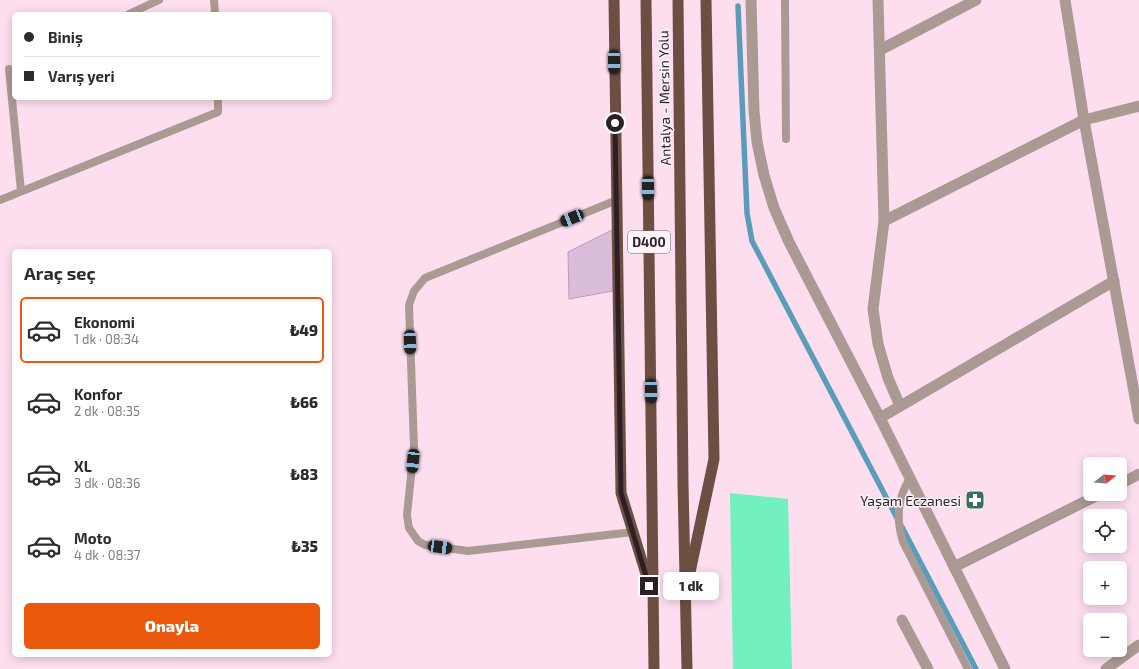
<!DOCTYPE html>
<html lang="tr">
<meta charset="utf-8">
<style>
:root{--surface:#fff;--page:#f7f7f7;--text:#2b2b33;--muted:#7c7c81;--line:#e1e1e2;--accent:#ea580c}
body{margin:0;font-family:"Exo 2",sans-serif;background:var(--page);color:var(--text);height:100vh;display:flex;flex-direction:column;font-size:15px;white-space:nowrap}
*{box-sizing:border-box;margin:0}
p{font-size:13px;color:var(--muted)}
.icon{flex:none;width:22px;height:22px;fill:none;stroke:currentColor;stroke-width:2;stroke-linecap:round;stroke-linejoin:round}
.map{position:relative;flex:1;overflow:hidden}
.details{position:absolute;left:12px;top:249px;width:320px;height:408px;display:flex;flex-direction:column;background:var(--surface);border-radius:6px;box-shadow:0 2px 10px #0003}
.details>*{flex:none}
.guide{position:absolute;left:12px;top:12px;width:320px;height:88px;border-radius:6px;box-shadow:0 2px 10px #0003;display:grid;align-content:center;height:88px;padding:0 12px;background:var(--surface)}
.needle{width:26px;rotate:73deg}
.controls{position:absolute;left:1083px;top:457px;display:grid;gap:8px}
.controls a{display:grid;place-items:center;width:44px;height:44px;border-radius:6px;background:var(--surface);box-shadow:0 2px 10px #0003;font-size:20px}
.end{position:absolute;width:18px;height:18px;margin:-9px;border:5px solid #2d1f26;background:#fff;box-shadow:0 0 0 2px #fff}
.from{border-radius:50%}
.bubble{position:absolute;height:28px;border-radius:6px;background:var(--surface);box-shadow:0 2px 10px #0003;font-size:13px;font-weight:800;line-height:28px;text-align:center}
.car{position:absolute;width:12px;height:24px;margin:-12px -6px;border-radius:5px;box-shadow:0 0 3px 1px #0007;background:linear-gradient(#222 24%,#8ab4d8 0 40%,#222 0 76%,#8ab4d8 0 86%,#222 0)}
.guide b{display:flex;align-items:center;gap:14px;height:38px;font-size:15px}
.guide b+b{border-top:1px solid var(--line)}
.guide i{width:10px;height:10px;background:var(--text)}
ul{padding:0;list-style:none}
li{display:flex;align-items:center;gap:12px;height:66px;margin:0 8px 6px;padding:0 4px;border:2px solid transparent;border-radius:6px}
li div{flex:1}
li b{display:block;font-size:15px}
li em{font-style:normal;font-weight:800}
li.on{border-color:var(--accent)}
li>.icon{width:36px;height:36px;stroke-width:1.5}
h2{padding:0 12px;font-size:18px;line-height:48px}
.cta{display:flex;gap:8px;margin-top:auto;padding:8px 12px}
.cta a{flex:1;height:46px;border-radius:6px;background:var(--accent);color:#fff;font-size:16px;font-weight:800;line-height:46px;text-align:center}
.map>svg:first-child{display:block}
.green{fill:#72f0be}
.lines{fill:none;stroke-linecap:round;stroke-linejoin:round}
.stream{stroke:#5a9dba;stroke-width:5.5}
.building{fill:#d9bdda;stroke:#b89db9}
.service{stroke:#ab9a93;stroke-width:8}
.minor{stroke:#ab9a93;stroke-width:11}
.trunk{stroke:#6d4e42;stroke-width:11}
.route{stroke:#2d1f26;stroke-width:5}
.labels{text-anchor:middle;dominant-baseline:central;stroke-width:3;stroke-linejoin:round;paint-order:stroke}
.shield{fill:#fbf3f7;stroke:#6b5f65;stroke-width:1}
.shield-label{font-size:13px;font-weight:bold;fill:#2d1f26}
.street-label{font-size:14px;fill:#2d1f26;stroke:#fbf3f7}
.poi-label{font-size:14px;fill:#2d1f26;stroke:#fbf3f7;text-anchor:end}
</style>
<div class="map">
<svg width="1139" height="669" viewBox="0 0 1139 669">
<rect width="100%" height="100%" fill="#fddeef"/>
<polygon class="green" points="730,493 788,499 792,669 733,669"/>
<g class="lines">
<g class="stream">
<polyline points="738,6 747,213 752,241 898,520"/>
<polyline points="902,527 976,669"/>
</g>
</g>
<polygon class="building" points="612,230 613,291 569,299 568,252"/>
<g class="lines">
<g class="service">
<polyline points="214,0 215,14"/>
<polyline points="785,0 786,139"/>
<polyline points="129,14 159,0"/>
<polyline points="9,69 21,191"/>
<polyline points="0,200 218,112 218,98"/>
<polyline points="617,200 425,278 414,291 409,305 414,447 407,515 409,528 418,541 425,545 468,551 633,532"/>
<path d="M910,478C897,499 896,519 903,542L968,669"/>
</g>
<g class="minor">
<polyline points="751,0 754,111 757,142 764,175 774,208 789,242 880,418 1005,669"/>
<polyline points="878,0 884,221 873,309 878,344 888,378 900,406"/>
<polyline points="1065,0 1084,120 1139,419"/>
<polyline points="880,50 976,0"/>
<polyline points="884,221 1084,120 1139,106"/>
<polyline points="880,418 1114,281"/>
<polyline points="1120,484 1139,474"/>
<polyline points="954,567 1100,494"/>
<polyline points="902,620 928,669"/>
<polyline points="1106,669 1139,645"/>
</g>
<g class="trunk">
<polyline points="614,0 621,493 650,587"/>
<polyline points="646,0 654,669"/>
<polyline points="678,0 683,484 687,669"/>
<polyline points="689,577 714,459 706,0"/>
</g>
</g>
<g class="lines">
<polyline class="route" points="615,123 621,493 649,586"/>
</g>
<defs>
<g id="pharmacy-square" transform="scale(1)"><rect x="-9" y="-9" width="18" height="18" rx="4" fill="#39725b" stroke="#fbf3f7"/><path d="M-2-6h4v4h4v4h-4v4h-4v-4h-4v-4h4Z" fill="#fff"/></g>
</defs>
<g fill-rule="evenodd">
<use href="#pharmacy-square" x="975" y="500"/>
</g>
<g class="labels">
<rect class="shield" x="628" y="231" width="42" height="22" rx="3"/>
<g class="shield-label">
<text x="649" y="242">D400</text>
</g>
<g class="street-label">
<text transform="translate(664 98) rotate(-91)">Antalya - Mersin Yolu</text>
</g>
<g class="poi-label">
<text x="961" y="500">Yaşam Eczanesi</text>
</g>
</g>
</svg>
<div class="controls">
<a><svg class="needle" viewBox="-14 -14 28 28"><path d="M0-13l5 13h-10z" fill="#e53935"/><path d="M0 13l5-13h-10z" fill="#7c7c81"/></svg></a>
<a><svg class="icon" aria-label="locate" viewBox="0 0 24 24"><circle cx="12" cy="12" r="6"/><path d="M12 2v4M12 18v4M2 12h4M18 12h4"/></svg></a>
<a>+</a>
<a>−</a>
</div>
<i class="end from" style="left:615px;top:123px"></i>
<i class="end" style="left:649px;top:586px"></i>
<div class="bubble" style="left:663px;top:572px;width:56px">1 dk</div>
<i class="car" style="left:614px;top:62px;rotate:179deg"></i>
<i class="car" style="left:648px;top:188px;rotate:179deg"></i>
<i class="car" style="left:572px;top:218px;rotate:248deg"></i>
<i class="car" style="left:410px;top:342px;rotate:178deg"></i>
<i class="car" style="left:651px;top:391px;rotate:179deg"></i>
<i class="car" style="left:413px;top:461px;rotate:186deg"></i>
<i class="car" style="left:440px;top:547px;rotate:98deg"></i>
<div class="guide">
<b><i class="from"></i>Biniş</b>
<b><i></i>Varış yeri</b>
</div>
<section class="details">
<h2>Araç seç</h2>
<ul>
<li class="on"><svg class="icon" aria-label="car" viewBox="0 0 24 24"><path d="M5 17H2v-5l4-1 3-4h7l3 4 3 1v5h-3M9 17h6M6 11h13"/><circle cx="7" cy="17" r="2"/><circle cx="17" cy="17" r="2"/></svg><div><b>Ekonomi</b><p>1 dk · 08:34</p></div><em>₺49</em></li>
<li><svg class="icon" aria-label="car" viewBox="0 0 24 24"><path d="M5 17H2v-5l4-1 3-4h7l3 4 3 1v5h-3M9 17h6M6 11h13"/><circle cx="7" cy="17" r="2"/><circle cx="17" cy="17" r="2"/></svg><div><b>Konfor</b><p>2 dk · 08:35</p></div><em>₺66</em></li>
<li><svg class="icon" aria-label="car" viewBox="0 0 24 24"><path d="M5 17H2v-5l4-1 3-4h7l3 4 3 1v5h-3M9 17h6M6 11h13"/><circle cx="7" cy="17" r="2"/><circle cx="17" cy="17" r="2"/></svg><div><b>XL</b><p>3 dk · 08:36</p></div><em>₺83</em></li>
<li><svg class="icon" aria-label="car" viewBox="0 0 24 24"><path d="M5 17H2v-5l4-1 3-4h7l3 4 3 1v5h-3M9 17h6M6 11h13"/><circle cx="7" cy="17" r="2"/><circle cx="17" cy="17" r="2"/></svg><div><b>Moto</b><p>4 dk · 08:37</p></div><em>₺35</em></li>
</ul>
<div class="cta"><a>Onayla</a></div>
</section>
</div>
